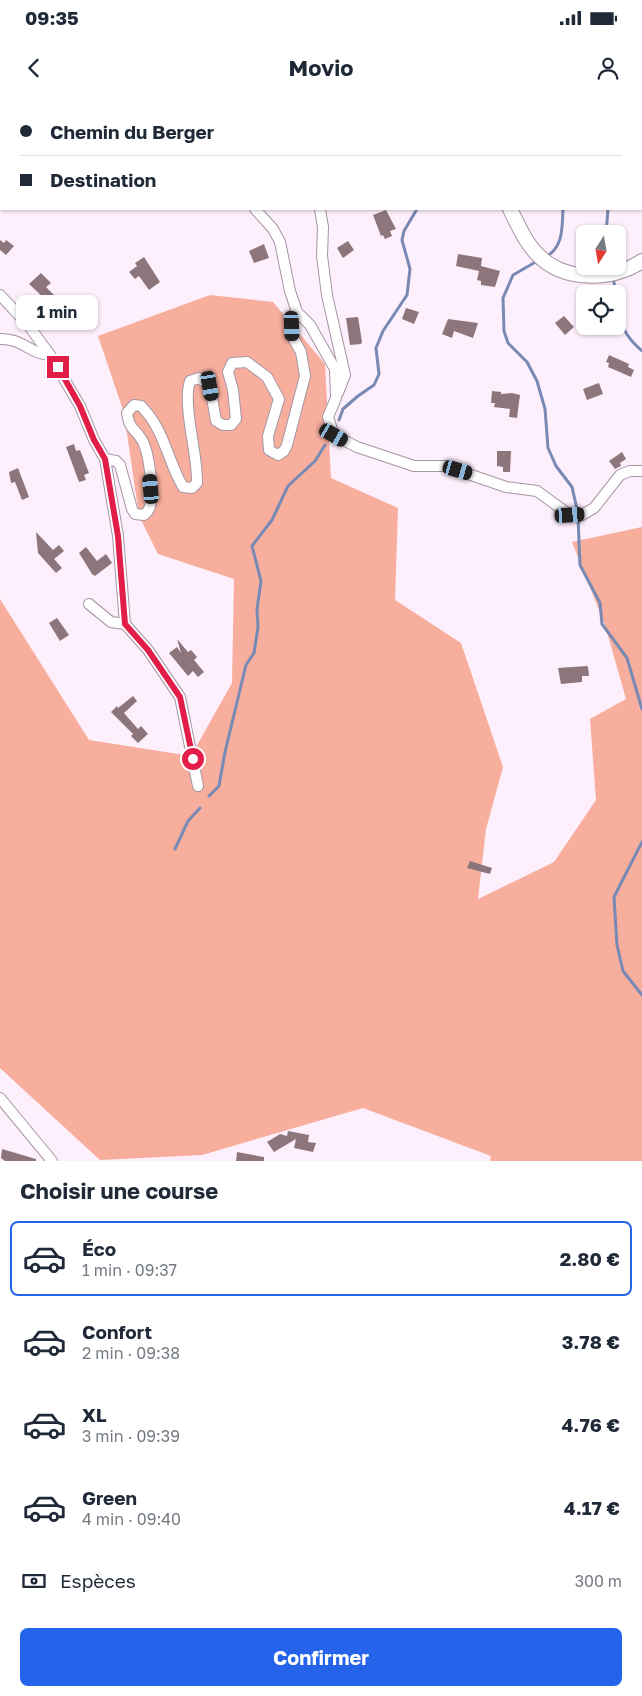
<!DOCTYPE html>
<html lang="fr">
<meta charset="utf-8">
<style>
:root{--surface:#fff;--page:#f6f6f7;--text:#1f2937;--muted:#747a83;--line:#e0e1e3;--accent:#2563eb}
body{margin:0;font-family:"Golos Text",sans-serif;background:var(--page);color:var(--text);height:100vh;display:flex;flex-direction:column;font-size:19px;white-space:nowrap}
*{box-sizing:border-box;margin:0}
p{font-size:16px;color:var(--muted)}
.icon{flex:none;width:28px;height:28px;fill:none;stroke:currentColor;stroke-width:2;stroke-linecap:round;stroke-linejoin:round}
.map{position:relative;height:1061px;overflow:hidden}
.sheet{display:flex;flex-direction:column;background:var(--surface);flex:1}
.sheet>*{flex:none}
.banner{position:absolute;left:0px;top:0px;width:642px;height:110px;box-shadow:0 1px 4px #0004;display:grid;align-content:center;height:110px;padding:0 20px;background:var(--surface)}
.needle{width:32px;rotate:191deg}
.buttons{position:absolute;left:576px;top:125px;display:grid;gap:10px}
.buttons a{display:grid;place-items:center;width:50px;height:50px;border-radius:8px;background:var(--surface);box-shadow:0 1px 4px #0004;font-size:25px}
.end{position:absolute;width:22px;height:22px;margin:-11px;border:6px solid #e11d48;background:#fff;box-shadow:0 0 0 2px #fff}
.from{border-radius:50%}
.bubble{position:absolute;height:35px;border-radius:8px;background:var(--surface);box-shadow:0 1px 4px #0004;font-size:16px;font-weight:700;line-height:35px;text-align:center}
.car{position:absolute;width:15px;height:30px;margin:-15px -8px;border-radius:6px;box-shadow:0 0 4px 1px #0007;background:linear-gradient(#222 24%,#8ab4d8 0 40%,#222 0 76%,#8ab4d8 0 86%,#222 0)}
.banner b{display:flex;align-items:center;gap:18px;height:48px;font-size:19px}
.banner b+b{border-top:1px solid var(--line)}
.banner i{width:12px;height:12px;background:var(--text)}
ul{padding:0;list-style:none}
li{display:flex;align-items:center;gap:15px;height:75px;margin:0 10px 8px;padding:0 10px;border:2px solid transparent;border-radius:8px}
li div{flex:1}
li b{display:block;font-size:19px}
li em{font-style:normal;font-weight:700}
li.current{border-color:var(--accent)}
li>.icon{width:45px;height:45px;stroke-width:1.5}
h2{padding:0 20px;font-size:22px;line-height:60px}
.pay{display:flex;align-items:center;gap:12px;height:55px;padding:0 20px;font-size:19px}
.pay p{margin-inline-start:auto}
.action{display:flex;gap:10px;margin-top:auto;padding:10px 20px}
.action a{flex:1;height:58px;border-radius:8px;background:var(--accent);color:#fff;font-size:20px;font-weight:700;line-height:58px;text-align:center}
.status{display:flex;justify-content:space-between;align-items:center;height:35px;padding:0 25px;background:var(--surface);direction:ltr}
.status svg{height:14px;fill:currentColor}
header{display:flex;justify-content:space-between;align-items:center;height:65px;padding:0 20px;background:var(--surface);font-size:22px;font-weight:700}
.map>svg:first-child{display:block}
.forest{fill:#f7ae9d}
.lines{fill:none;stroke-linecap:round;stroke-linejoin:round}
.stream{stroke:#7889b4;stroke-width:3}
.building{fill:#8c767b}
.minor-casing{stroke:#a695a4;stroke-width:12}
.secondary-casing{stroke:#a695a4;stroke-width:16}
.minor{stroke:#fff;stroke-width:10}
.secondary{stroke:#fff;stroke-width:14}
.route{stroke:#e11d48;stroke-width:6}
</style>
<div class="status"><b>09:35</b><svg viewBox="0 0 49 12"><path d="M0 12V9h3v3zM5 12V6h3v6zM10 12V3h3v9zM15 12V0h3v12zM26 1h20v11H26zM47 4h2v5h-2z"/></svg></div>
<header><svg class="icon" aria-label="back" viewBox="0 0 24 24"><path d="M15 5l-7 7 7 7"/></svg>Movio<svg class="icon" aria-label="person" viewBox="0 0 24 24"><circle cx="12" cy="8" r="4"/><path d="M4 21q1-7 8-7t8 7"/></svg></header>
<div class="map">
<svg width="642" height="1061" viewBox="0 0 642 1061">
<rect width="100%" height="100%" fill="#feeffc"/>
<polygon class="forest" points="210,195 273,202 325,264 331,378 398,408 395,500 461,543 503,667 486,729 478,799 554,762 596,700 590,619 626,599 605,525 572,442 642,427 642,1061 490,1061 491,1056 363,1008 202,1055 100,1060 0,968 0,499 89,640 191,656 232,583 234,479 158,454 139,416 124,313 98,236"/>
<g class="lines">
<g class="stream">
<polyline points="641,4 642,2"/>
<polyline points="606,134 608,109"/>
<path d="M545,157C564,148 562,126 563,109"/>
<polyline points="539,160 513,175 503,198 504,231 508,243 527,262 537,281 545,309 548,348 556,366 572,387 577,409"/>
<polyline points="613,177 616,194"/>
<path d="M618,203C622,227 623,234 642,251"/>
<polyline points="339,320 343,309 358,296 374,285 379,274 376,248 383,231 407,195 410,169 402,140 404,131 417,109"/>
<polyline points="578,417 580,465 600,503 602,524 627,558 642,609"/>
<polyline points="209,696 219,686 225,652 246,565 254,553 258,527 257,509 261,481 252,446 272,420 288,386 315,361 325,345"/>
<polyline points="642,742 614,797 617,845 623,871 642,895"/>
<polyline points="175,749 188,721 200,708"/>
</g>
</g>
<g class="building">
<polygon points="386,110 396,129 390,131 392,136 385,139 383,135 381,136 373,115"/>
<polygon points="0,140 4,143 6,140 14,146 6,155 0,150"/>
<polygon points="348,141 354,150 343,158 337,148"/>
<polygon points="264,144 269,158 254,163 249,151"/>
<polygon points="458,154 482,158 481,166 500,171 495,187 481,185 481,181 477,180 479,171 456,166"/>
<polygon points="144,157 160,182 149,190 139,176 135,179 129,172 137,166 135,163"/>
<polygon points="41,173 51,183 46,187 54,195 47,201 29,184"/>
<polygon points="406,208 419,212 414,224 402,219"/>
<polygon points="564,216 574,227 565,235 555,223"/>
<polygon points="358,217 362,242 361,244 350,245 346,218"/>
<polygon points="448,219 478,223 473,238 454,231 452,238 442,234"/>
<polygon points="609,255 629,264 628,267 634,270 631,277 608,267 609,263 606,262"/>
<polygon points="599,283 603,294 587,300 583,289"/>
<polygon points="492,291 501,292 501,294 512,293 520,295 517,318 509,317 510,309 494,307 495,303 491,303"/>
<polygon points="74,344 76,351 80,350 89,373 84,375 86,380 79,382 66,347"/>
<polygon points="497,351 511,351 510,372 503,372 503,367 497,366"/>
<polygon points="622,352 626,359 620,363 621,366 615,369 609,361"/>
<polygon points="18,368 29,397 22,400 15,382 11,383 9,372"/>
<polygon points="36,432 53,450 59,445 64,451 54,459 62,468 56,473 38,453"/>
<polygon points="86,447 97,461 106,454 112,463 95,476 92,474 79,453"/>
<polygon points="57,518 69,535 60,541 49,523"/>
<polygon points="177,539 188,552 191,550 197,557 194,560 204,572 198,577 193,571 188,576 169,553 177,547 181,553"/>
<polygon points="587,566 588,567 589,576 582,576 582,582 561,584 558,568"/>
<polygon points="133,596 137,601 124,613 138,629 141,626 148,634 138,643 131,636 133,634 111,612 117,606 118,608"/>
<polygon points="470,761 492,768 490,774 467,768"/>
<polygon points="288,1031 309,1035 308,1042 316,1043 313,1052 294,1048 296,1039 274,1052 267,1042 280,1034 287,1036"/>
<polygon points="2,1049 36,1059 36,1061 5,1061 1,1058"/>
<polygon points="237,1052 264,1057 264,1061 236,1061"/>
</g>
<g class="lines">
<g class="minor-casing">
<g id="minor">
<polyline points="183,0 183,1"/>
<polyline points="280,0 281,1"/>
<polyline points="255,109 273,129 280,142 290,191 297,212 310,225 335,269 336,298 328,317 334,335 357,347 414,366 445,366 506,387 537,391 570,415 582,415 594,408 620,375 630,371 642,371"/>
<polyline points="320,109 323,127 322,156 327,195 345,275 338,293"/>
<polyline points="0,195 29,226 50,255 80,306 94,340 105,359"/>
<path d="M0,239C22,238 30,254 50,255"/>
<polyline points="89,504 111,522 125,524"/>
<path d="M198,686L180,597L148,550L125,524L118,436L105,359L116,361L120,365L132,409L135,414L144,415C146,413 148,412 149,409C155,396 149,352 142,340C134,327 130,331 127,313L134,305L141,306C165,330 167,360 183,387L192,388L197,383C198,354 182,306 190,281L199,278L210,286L216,321L223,325H231L236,319L233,290L228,272L232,263L247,262L267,277L279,299L268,336L269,350L278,355L284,351L287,345L305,276L301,252L292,236V216L297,212"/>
<polyline points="0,998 52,1061"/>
</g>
</g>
<g class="secondary-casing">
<g id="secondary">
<polyline points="403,0 404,1"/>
<polyline points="422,0 422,1"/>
<path d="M510,109C518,125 525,142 538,155C564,182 612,181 642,161"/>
</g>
</g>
<use href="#minor" class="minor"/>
<use href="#secondary" class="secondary"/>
</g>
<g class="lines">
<polyline class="route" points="58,267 80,306 94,340 105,359 118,436 125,524 148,550 180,597 193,659"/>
</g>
</svg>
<div class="buttons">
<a><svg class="needle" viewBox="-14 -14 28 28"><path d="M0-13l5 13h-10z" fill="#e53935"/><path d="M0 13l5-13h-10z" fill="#747a83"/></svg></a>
<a><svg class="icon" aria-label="locate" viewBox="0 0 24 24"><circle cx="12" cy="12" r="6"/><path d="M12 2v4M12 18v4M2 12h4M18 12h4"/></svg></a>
</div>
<i class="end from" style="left:193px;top:659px"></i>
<i class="end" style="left:58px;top:267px"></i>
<div class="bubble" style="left:16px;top:195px;width:82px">1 min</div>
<i class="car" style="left:292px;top:226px;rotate:178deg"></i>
<i class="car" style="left:210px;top:286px;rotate:170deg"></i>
<i class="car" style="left:334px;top:335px;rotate:120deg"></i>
<i class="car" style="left:458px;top:370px;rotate:106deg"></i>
<i class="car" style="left:151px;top:389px;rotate:355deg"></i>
<i class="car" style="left:570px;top:415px;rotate:87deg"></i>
<div class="banner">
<b><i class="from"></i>Chemin du Berger</b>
<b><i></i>Destination</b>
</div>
</div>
<section class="sheet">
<h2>Choisir une course</h2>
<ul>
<li class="current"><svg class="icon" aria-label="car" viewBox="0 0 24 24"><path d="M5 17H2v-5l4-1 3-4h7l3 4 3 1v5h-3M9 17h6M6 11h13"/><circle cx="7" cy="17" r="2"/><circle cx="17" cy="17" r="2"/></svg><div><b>Éco</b><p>1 min · 09:37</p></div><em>2.80 €</em></li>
<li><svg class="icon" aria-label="car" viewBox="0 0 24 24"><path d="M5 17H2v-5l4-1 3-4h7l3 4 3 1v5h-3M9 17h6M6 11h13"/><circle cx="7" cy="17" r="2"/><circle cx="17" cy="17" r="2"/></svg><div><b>Confort</b><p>2 min · 09:38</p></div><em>3.78 €</em></li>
<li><svg class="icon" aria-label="car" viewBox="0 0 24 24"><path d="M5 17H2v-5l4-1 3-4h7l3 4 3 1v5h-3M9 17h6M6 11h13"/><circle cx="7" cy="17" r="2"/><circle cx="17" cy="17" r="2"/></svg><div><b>XL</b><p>3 min · 09:39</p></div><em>4.76 €</em></li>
<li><svg class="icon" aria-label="car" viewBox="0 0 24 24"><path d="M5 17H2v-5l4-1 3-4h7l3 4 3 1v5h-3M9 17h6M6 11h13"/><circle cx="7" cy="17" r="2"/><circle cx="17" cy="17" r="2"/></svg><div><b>Green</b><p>4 min · 09:40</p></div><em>4.17 €</em></li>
</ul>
<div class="pay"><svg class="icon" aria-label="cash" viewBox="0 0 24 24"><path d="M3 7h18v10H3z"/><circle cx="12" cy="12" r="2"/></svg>Espèces<p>300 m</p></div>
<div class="action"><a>Confirmer</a></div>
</section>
